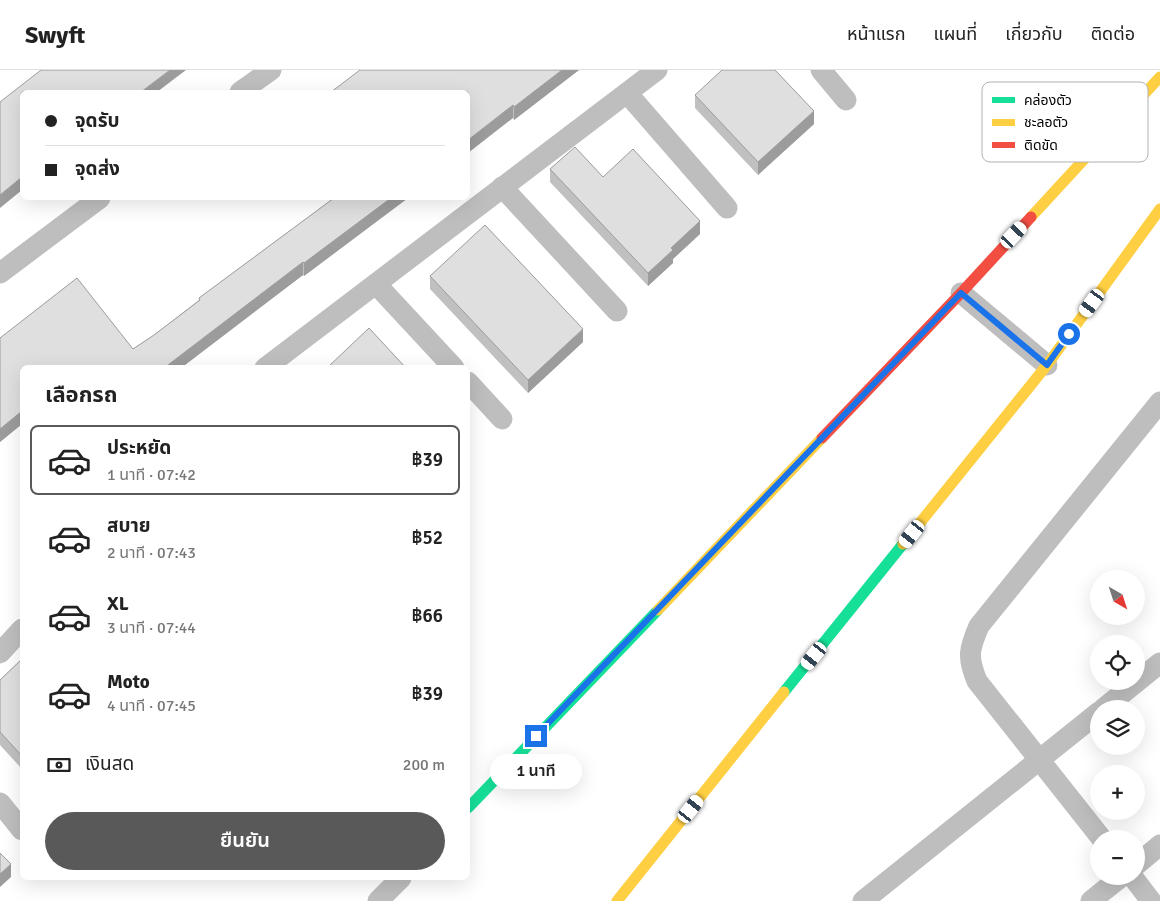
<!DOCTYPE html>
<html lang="th">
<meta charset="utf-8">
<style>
:root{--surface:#fff;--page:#f6f6f6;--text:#222;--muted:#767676;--line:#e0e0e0;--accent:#595959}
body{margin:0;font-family:Signika,"Noto Sans Thai",sans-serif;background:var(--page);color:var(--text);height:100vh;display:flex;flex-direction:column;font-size:19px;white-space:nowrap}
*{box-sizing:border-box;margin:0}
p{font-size:16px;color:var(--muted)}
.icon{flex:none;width:28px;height:28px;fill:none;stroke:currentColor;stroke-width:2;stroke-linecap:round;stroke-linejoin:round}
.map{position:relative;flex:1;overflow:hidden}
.panel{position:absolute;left:20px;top:295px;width:450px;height:515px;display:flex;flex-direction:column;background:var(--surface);border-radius:8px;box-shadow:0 5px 20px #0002}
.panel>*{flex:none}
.top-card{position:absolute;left:20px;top:20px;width:450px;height:110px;border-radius:8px;box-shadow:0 5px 20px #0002;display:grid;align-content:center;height:110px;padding:0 25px;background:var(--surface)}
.needle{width:32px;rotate:141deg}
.tools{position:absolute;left:1090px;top:500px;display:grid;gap:10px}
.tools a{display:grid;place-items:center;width:55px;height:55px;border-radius:50%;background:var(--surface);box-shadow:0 5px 20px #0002;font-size:25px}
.end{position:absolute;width:22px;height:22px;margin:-11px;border:6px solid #1a73e8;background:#fff;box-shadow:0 0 0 2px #fff}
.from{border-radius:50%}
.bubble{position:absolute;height:35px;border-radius:18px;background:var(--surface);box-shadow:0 5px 20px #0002;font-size:16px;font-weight:600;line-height:35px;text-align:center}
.car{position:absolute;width:15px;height:30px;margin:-15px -8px;border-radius:6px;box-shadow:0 0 4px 1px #0007;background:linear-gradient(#fff 24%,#345 0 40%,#fff 0 76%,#345 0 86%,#fff 0)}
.top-card b{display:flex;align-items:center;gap:18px;height:48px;font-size:19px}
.top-card b+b{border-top:1px solid var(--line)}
.top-card i{width:12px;height:12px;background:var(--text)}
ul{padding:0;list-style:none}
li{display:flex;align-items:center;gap:15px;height:70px;margin:0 10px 8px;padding:0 15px;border:2px solid transparent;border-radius:8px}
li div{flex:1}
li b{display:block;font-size:19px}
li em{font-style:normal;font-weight:600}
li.current{border-color:var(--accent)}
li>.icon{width:45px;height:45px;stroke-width:1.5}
h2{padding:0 25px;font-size:22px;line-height:60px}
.pay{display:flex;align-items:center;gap:12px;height:55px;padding:0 25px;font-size:19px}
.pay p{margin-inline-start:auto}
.button{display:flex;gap:10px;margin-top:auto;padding:10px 25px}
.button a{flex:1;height:58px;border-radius:30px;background:var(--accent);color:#fff;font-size:20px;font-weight:600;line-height:58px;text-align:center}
header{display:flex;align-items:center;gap:30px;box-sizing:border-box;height:70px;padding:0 25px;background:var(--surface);border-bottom:1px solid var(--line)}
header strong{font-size:24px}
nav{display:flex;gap:28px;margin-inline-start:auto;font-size:18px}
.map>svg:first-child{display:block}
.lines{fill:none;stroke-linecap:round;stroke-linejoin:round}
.street{stroke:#bebebe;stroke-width:21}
.fast{stroke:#16e098;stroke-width:11}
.slow{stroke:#ffcf43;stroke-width:11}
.jam{stroke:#f24e42;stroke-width:11}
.wall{fill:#c0c0c0}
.shaded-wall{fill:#9c9c9c}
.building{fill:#dfdfdf;stroke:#9c9c9c}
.route{stroke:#1a73e8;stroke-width:6}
.key{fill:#fff;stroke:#b2b2b2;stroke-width:1}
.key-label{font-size:14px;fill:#000}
</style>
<header>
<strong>Swyft</strong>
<nav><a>หน้าแรก</a><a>แผนที่</a><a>เกี่ยวกับ</a><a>ติดต่อ</a></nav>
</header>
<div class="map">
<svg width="1160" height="831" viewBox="0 0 1160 831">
<rect width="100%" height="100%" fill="#fff"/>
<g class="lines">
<g class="street">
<polyline points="821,0 846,30"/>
<polyline points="240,22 271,0"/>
<polyline points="627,23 727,138"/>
<polyline points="502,117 617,241"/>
<polyline points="0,203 100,128"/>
<polyline points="376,214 454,298"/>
<polyline points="961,223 1047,295"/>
<polyline points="265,298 657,0"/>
<polyline points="468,312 502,349"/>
<polyline points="0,583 22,559"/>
<polyline points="1103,639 1160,593"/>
<polyline points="0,733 22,760"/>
<path d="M1102,769L977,611C967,587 969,579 979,556L1160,332"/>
<polyline points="1136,795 1160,775"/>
<polyline points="1132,806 1151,831"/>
<polyline points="378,831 401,808"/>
<polyline points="863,831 1099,642"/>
<polyline points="1091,831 1122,806"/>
</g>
<g class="fast">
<polyline points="784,622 903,474"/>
<polyline points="468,738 658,540"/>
</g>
<g class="slow">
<polyline points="1031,147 1160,7"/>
<polyline points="903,474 1047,295 1160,139"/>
<polyline points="658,540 822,368"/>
<polyline points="617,831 784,622"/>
</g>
<polyline class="jam" points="822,368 961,223 1031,147"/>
</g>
<g class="wall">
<polygon points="360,0 579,0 514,50 513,48"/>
<polygon points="695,25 814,54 758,105 695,38"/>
<polygon points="550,99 603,107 700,164 673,189 673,193 648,216 550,112"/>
<polygon points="334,128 408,128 304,206 303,205 181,298 22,298 22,354 0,372 0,268 133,279 154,265 199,230 199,228"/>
<polygon points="430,206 583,272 528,323 430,219"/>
<polygon points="22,589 22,699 0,675 0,610"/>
</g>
<g class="shaded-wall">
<polygon points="170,0 186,0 157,22 141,22"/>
<polygon points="562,0 579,0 514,50 514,37"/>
<polygon points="513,35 513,48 468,83 468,70"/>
<polygon points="814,41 814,54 758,105 758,92"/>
<polygon points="22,107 22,120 0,138 0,125"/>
<polygon points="391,128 408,128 304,206 304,193"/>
<polygon points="700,151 700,164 673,189 673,193 648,216 648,203 671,178"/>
<polygon points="303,192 303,205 181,298 164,298"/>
<polygon points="583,259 583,272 528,323 528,310"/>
<polygon points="22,341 22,354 0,372 0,359"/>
<polygon points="11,794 11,807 0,817 0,804"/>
</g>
<g class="building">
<polygon points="41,0 170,0 141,22 22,22 22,107 0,125 0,32"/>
<polygon points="360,0 562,0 514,37 513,35 468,70 468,22 331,22"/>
<polygon points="722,0 775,0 814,41 758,92 695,25"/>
<polygon points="575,77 603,107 633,79 700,151 671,178 673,180 648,203 550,99"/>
<polygon points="334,128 391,128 304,193 303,192 164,298 22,298 22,341 0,359 0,268 77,208 133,279 154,265 200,230 199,228"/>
<polygon points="485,155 583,259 528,310 430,206"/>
<polygon points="369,258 406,298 327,298"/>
<polygon points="22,589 22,686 0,662 0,610"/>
<polygon points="0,783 11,794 0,804"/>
</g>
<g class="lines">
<polyline class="route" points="536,666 961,223 1047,295 1069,264"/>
</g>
<rect x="982" y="12" width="166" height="80" rx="8" class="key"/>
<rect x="992" y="27" width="23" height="6" fill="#16e098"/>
<rect x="992" y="49" width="23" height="7" fill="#ffcf43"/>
<rect x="992" y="72" width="23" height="6" fill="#f24e42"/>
<g class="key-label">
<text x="1024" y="35">คล่องตัว</text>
<text x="1024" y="57">ชะลอตัว</text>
<text x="1024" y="80">ติดขัด</text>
</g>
</svg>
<div class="tools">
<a><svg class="needle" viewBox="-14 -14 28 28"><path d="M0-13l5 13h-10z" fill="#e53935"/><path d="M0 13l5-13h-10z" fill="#767676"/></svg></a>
<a><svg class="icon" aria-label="locate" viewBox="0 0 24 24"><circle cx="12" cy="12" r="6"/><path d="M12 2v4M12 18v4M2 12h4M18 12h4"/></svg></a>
<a><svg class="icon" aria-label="layers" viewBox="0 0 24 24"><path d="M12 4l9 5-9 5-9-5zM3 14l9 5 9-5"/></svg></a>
<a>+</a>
<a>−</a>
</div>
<i class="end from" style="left:1069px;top:264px"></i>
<i class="end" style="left:536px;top:666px"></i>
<div class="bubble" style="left:490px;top:684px;width:92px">1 นาที</div>
<i class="car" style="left:1014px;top:165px;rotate:43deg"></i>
<i class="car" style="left:1092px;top:233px;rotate:216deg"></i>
<i class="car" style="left:912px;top:464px;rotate:219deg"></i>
<i class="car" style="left:814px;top:586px;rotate:219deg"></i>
<i class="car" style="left:691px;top:739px;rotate:39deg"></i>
<div class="top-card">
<b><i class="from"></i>จุดรับ</b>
<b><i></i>จุดส่ง</b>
</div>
<section class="panel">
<h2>เลือกรถ</h2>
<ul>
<li class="current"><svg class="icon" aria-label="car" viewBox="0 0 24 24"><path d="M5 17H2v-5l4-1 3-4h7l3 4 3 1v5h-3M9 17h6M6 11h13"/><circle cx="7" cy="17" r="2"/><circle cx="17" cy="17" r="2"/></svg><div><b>ประหยัด</b><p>1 นาที · 07:42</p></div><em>฿39</em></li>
<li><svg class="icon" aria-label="car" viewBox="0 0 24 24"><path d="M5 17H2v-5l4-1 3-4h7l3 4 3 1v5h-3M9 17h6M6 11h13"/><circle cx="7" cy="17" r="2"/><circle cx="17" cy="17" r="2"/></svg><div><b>สบาย</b><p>2 นาที · 07:43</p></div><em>฿52</em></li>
<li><svg class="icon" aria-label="car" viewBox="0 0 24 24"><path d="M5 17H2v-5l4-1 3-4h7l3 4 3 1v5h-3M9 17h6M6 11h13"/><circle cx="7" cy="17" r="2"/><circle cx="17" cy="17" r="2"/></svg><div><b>XL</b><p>3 นาที · 07:44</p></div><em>฿66</em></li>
<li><svg class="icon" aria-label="car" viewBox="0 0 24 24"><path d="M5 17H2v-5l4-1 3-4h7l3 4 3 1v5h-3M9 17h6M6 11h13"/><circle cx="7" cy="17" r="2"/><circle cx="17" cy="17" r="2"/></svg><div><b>Moto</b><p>4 นาที · 07:45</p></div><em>฿39</em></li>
</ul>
<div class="pay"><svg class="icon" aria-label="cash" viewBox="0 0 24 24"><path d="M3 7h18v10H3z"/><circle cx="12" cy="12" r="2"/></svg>เงินสด<p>200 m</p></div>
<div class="button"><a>ยืนยัน</a></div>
</section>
</div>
